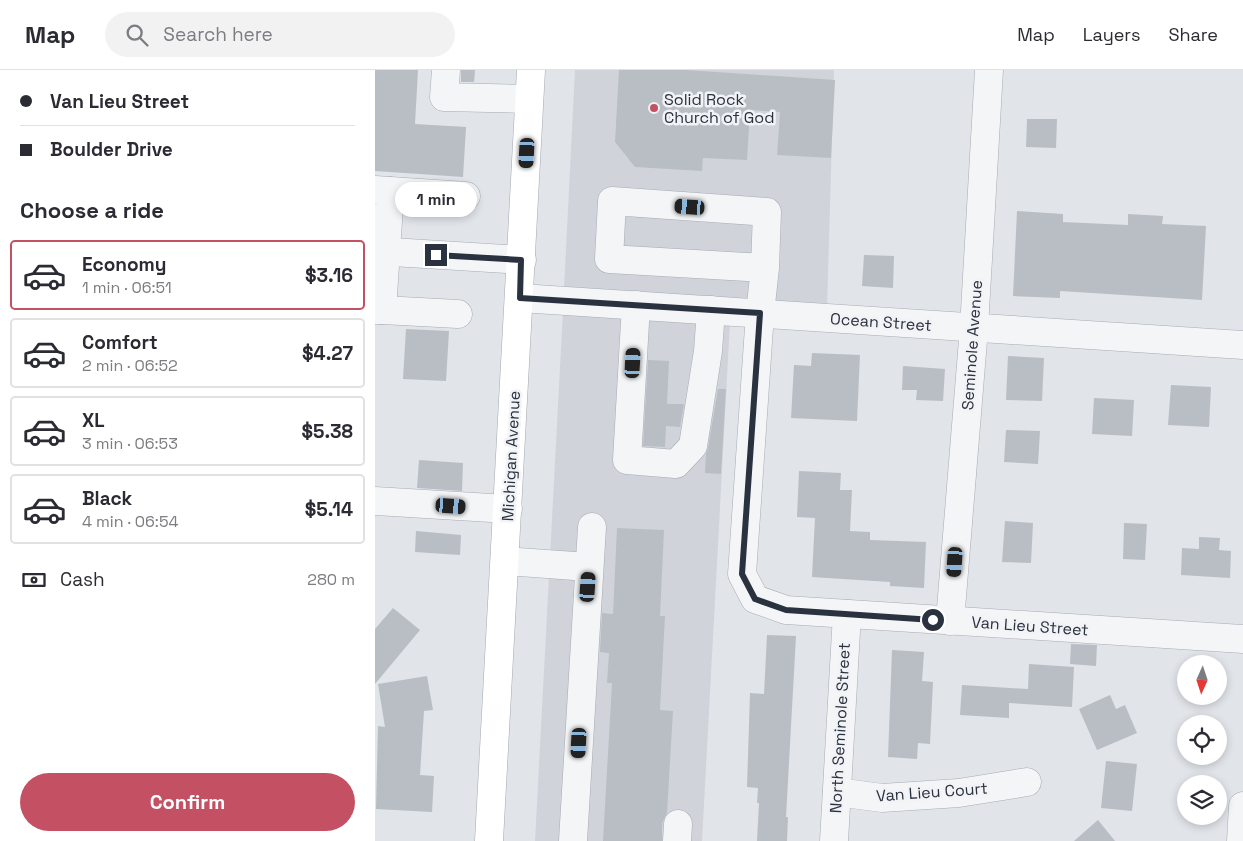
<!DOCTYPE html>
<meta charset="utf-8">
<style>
:root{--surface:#fff;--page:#f2f2f3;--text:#2b2b33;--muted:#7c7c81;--line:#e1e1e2;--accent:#c35163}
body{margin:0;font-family:"Space Grotesk",sans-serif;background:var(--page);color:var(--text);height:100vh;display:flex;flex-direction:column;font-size:19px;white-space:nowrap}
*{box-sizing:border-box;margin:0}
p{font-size:16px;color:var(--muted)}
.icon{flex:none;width:28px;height:28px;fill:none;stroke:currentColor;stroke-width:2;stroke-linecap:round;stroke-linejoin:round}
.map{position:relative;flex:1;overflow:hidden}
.side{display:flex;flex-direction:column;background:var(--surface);width:375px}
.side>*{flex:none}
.hud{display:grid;align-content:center;height:110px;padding:0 20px;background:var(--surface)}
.needle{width:32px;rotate:183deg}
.tools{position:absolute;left:802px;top:585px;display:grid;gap:10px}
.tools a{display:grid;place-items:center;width:50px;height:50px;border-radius:50%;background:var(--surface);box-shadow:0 2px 8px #0003;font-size:25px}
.end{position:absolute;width:22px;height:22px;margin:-11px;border:6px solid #2b323f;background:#fff;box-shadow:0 0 0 2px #fff}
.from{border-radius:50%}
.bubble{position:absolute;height:35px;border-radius:18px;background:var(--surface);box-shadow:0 2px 8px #0003;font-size:16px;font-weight:700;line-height:35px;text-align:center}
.car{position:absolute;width:15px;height:30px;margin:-15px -8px;border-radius:6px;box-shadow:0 0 4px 1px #0007;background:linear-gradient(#222 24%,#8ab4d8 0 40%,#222 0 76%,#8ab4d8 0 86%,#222 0)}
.hud b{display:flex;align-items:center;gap:18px;height:48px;font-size:19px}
.hud b+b{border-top:1px solid var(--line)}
.hud i{width:12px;height:12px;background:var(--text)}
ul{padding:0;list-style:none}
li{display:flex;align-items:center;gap:15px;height:70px;margin:0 10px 8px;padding:0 10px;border:2px solid var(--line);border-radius:5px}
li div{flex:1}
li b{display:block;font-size:19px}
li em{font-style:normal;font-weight:700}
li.selected{border-color:var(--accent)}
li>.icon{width:45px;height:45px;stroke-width:1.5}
h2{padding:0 20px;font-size:22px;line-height:60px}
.pay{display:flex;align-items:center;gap:12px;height:55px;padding:0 20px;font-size:19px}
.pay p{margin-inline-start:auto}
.action{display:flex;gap:10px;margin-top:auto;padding:10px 20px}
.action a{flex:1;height:58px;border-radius:30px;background:var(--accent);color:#fff;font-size:20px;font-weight:700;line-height:58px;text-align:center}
header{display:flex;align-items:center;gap:30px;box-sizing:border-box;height:70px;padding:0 25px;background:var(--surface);border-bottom:1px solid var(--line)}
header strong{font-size:24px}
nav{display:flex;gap:28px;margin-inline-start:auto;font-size:18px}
.search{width:350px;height:45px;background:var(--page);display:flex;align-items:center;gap:12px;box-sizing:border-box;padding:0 18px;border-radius:28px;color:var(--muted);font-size:19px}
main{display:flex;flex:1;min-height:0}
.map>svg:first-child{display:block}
.built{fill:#d0d3da}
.building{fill:#b9bec5}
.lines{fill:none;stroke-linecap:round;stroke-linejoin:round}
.minor-casing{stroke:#a7abb3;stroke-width:29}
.major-casing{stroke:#a2a9b3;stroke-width:29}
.minor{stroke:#f4f5f7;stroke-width:28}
.major{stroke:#fff;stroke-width:28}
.route{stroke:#2b323f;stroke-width:6}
.poi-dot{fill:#c35163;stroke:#f1f3f6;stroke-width:2}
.labels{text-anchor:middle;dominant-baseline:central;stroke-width:5;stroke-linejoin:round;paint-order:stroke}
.poi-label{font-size:16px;fill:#2b323f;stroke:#f1f3f6;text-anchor:start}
.street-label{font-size:16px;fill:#2b323f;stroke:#f1f3f6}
</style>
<header>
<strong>Map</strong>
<div class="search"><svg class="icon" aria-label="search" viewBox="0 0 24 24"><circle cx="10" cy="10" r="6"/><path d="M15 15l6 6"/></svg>Search here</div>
<nav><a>Map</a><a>Layers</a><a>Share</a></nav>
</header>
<main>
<section class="side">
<div class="hud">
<b><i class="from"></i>Van Lieu Street</b>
<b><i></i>Boulder Drive</b>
</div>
<h2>Choose a ride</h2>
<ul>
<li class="selected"><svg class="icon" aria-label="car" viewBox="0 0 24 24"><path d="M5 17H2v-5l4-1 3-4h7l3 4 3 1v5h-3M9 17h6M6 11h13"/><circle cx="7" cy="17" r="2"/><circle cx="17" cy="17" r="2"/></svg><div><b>Economy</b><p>1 min · 06:51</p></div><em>$3.16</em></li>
<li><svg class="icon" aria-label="car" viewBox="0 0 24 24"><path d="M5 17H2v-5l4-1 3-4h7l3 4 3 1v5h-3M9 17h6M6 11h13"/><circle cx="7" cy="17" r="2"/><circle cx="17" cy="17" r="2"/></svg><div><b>Comfort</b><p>2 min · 06:52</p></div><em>$4.27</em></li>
<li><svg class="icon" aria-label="car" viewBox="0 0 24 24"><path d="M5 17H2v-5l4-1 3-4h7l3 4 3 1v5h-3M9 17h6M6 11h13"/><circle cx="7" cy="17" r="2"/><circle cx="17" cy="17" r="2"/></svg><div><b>XL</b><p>3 min · 06:53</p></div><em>$5.38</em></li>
<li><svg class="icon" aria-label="car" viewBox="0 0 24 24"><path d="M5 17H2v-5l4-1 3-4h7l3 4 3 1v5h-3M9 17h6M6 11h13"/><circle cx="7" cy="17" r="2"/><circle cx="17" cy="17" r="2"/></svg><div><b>Black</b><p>4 min · 06:54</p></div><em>$5.14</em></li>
</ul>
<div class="pay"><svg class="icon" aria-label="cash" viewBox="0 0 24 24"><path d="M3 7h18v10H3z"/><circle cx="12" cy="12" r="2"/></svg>Cash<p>280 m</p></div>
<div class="action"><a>Confirm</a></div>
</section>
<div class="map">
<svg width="868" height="771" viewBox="0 0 868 771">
<rect width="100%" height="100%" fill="#e1e4e9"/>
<g class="built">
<polygon points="200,0 459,0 452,237 189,219"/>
<polygon points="188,241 355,252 327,771 160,771"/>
</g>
<g class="building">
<polygon points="0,0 43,0 40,54 91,57 88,107 0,101"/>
<polygon points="86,0 100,0 99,12 86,12"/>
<polygon points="244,0 311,0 460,10 456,88 402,85 405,42 375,40 372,90 328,88 327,101 260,97 240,72"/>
<polygon points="652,49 682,49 681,78 651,77"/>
<polygon points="642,141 688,144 688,152 753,155 753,144 788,146 787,154 831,156 827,230 685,221 685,228 638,226"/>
<polygon points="489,185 519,186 518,218 487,216"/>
<polygon points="31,259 74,261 71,311 28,309"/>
<polygon points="437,283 485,285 482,351 416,348 419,295 436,296"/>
<polygon points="633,286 669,288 667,331 631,330"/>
<polygon points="273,290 294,291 292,334 309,334 305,357 291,356 290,377 268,376"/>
<polygon points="528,296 570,299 568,331 541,330 542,320 527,320"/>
<polygon points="796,315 836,317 834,357 793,355"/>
<polygon points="343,319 351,319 346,404 330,403 331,384 333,378"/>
<polygon points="719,328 759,330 757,366 717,364"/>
<polygon points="631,360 665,361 663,394 629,392"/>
<polygon points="44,390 88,393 87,421 42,418"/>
<polygon points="424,401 466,403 465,420 477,420 475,461 495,462 495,470 551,472 549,518 515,516 515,512 437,507 440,448 422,447"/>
<polygon points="630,451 658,453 656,493 627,492"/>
<polygon points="749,453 772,454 770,490 748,489"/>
<polygon points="242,458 289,460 285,546 290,546 285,640 298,641 292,743 287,753 287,771 228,771 237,613 232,613 234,583 225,582 227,543 238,544"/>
<polygon points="41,461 86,465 85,485 40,482"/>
<polygon points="824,467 845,468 844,480 856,481 855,508 806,505 807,478 824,479"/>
<polygon points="18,538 45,560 0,614 0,559"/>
<polygon points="392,565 421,566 411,747 413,747 412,771 382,771 384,733 382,733 383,718 372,717 375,623 389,624"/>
<polygon points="696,574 722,575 721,596 695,594"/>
<polygon points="517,580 549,582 547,611 558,612 555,674 543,673 542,689 513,687"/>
<polygon points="654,594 699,597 697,637 634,633 634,648 585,645 587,615 653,619"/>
<polygon points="52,606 58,640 49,641 45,705 59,706 57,742 1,739 3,656 10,657 3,614"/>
<polygon points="735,625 741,639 750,635 762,663 722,680 704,639"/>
<polygon points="731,691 762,694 757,741 726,738"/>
<polygon points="723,750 740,771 699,771"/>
</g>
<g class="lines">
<g class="minor-casing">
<g id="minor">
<polyline points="71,0 69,27 154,29"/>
<polyline points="0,120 15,121 7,240 0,240"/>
<polyline points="15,121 91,126"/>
<polyline points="0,181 147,190"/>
<polyline points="390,198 234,189 237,131 392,142 390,198 385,243 367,504 380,529 411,540 868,569"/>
<polyline points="145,228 868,275"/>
<polyline points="261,235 252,390 301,394 318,376 333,281 336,240"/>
<polyline points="7,240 83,244"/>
<polyline points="0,431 133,439"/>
<polyline points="130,491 214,497"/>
<polyline points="575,551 599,258 614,0"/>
<polyline points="462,722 507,728 584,723 652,712"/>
<polyline points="198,771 217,457"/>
<polyline points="302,771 303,754"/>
<polyline points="459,771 472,544"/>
<polyline points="866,771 868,736"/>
</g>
</g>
<g class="major-casing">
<polyline id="major" points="114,771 156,0"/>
</g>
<use href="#minor" class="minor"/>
<use href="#major" class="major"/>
</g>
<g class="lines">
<polyline class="route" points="61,185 146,190 145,228 385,243 367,504 380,529 411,540 558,550"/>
</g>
<circle class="poi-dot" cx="279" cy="38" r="5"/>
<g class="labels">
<g class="poi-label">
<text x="289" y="29">Solid Rock<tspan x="289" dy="18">Church of God</tspan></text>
</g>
<g class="street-label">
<text transform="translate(506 252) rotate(4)">Ocean Street</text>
<text transform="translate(597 275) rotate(-86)">Seminole Avenue</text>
<text transform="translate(136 386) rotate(-87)">Michigan Avenue</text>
<text transform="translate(655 556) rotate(4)">Van Lieu Street</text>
<text transform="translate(465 658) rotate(-87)">North Seminole Street</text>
<text transform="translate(557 722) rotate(-4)">Van Lieu Court</text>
</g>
</g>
</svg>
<div class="tools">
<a><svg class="needle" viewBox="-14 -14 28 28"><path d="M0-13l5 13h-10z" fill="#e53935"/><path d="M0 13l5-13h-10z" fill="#7c7c81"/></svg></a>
<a><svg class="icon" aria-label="locate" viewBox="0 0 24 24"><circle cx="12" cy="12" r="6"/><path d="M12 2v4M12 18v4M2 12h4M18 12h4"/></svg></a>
<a><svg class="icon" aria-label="layers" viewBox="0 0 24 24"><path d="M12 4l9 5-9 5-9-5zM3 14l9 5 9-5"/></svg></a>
</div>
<i class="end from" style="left:558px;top:550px"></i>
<i class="end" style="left:61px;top:185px"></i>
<div class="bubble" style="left:20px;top:112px;width:82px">1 min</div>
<i class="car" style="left:152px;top:83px;rotate:183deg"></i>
<i class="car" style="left:315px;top:137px;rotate:274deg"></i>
<i class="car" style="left:258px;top:293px;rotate:3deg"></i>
<i class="car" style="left:76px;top:436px;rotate:94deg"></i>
<i class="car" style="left:580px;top:492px;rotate:184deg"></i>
<i class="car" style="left:213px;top:517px;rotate:4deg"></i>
<i class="car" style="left:204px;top:673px;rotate:183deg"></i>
</div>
</main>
